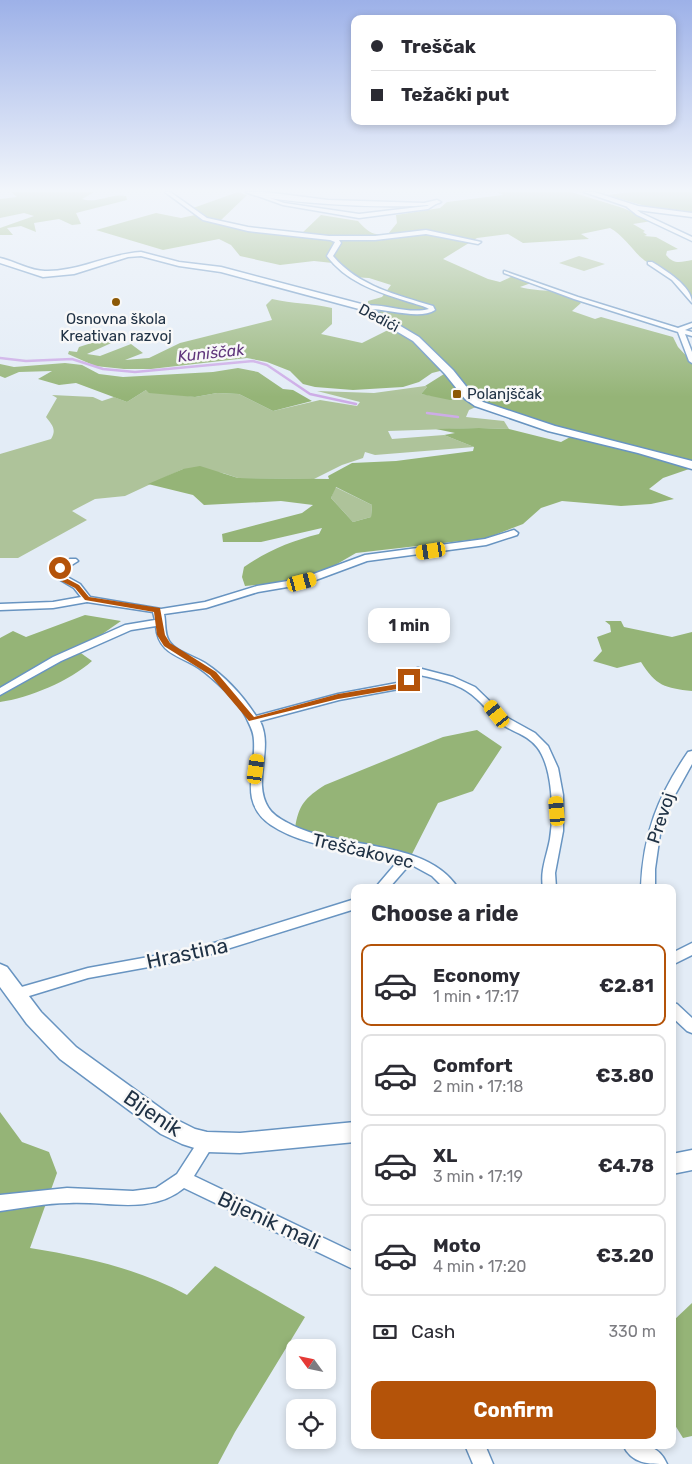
<!DOCTYPE html>
<meta charset="utf-8">
<style>
:root{--surface:#fff;--page:#f2f2f3;--text:#2b2b33;--muted:#7c7c81;--line:#e1e1e2;--accent:#b45309}
body{margin:0;font-family:Rubik,sans-serif;background:var(--page);color:var(--text);height:100vh;display:flex;flex-direction:column;font-size:19px;white-space:nowrap}
*{box-sizing:border-box;margin:0}
p{font-size:16px;color:var(--muted)}
.icon{flex:none;width:28px;height:28px;fill:none;stroke:currentColor;stroke-width:2;stroke-linecap:round;stroke-linejoin:round}
.map{position:relative;flex:1;overflow:hidden}
.sheet{position:absolute;left:351px;top:884px;width:325px;height:565px;display:flex;flex-direction:column;background:var(--surface);border-radius:10px;box-shadow:0 2px 8px #0003}
.sheet>*{flex:none}
.guide{position:absolute;left:351px;top:15px;width:325px;height:110px;border-radius:10px;box-shadow:0 2px 8px #0003;display:grid;align-content:center;height:110px;padding:0 20px;background:var(--surface)}
.needle{width:32px;rotate:303deg}
.tools{position:absolute;left:286px;top:1339px;display:grid;gap:10px}
.tools a{display:grid;place-items:center;width:50px;height:50px;border-radius:10px;background:var(--surface);box-shadow:0 2px 8px #0003;font-size:25px}
.end{position:absolute;width:22px;height:22px;margin:-11px;border:6px solid #b45309;background:#fff;box-shadow:0 0 0 2px #fff}
.from{border-radius:50%}
.bubble{position:absolute;height:35px;border-radius:10px;background:var(--surface);box-shadow:0 2px 8px #0003;font-size:16px;font-weight:700;line-height:35px;text-align:center}
.car{position:absolute;width:15px;height:30px;margin:-15px -8px;border-radius:6px;box-shadow:0 0 4px 1px #0007;background:linear-gradient(#f5c518 24%,#345 0 40%,#f5c518 0 76%,#345 0 86%,#f5c518 0)}
.guide b{display:flex;align-items:center;gap:18px;height:48px;font-size:19px}
.guide b+b{border-top:1px solid var(--line)}
.guide i{width:12px;height:12px;background:var(--text)}
ul{padding:0;list-style:none}
li{display:flex;align-items:center;gap:15px;height:82px;margin:0 10px 8px;padding:0 10px;border:2px solid var(--line);border-radius:10px}
li div{flex:1}
li b{display:block;font-size:19px}
li em{font-style:normal;font-weight:700}
li.selected{border-color:var(--accent)}
li>.icon{width:45px;height:45px;stroke-width:1.5}
h2{padding:0 20px;font-size:22px;line-height:60px}
.pay{display:flex;align-items:center;gap:12px;height:55px;padding:0 20px;font-size:19px}
.pay p{margin-inline-start:auto}
.primary-button{display:flex;gap:10px;margin-top:auto;padding:10px 20px}
.primary-button a{flex:1;height:58px;border-radius:10px;background:var(--accent);color:#fff;font-size:20px;font-weight:700;line-height:58px;text-align:center}
.map>svg:first-child{display:block}
.green{fill:#aec39a}
.forest{fill:#95b477;fill-rule:evenodd}
.lines{fill:none;stroke-linecap:round;stroke-linejoin:round}
.stream{stroke:#cdace7;stroke-width:2.5}
.street-casing{stroke:#6894c1;stroke-width:3}
.secondary-casing{stroke:#6894c1;stroke-width:3}
.street{fill:#fff;fill-rule:evenodd}
.secondary{fill:#fff;fill-rule:evenodd}
.route{fill:#b45309}
.poi-dot{fill:#8c5905;stroke:#f8f8f8;stroke-width:2}
.labels{text-anchor:middle;dominant-baseline:central;stroke-width:5;stroke-linejoin:round;paint-order:stroke}
.far-street-label{font-size:15px;fill:#203245;stroke:#f8f8f8}
.far-poi-label{font-size:15px;fill:#203245;stroke:#f8f8f8}
.far-water-label{font-size:16px;font-style:italic;fill:#60367c;stroke:#f8f8f8}
.street-label{font-size:18px;fill:#203245;stroke:#f8f8f8}
.near-street-label{font-size:21px;fill:#203245;stroke:#f8f8f8}
</style>
<div class="map">
<svg width="692" height="1464" viewBox="0 0 692 1464">
<rect width="100%" height="100%" fill="#e3ecf6"/>
<g class="green">
<polygon points="579,256 605,264 584,271 559,263"/>
<path d="M425,386L427,387L421,394L460,400L467,399L478,406L469,410L466,417L504,421L509,429L479,428L388,431L392,439L444,435L474,447L375,455L365,452L363,458L342,465L314,479L238,478L223,473L183,469L125,496L95,499L72,511L87,520L18,558H0V454L51,439C57,429 52,425 46,417L57,398L52,395L93,397L102,401L114,397L127,402L146,390L195,397L217,393L239,394L273,411L320,400L357,406L360,402L317,391L374,393Z"/>
<polygon points="335,487 372,505 371,517 353,522 331,498"/>
</g>
<g class="forest">
<path d="M11,192H94L82,199C97,204 111,193 126,196L127,200L76,213L81,224L72,225L59,219L34,223L36,232L21,226L7,228L13,235H0V228L34,216L24,213L0,218V199L17,197Z"/>
<polygon points="238,192 247,195 219,222 210,219 193,208"/>
<path d="M497,192H571L623,208L652,221L633,224L645,231L643,232L647,235L644,236L656,237L678,249L667,251L666,255C674,265 681,262 692,260V298C681,282 664,272 647,262C636,256 626,237 610,228L581,234L589,239L523,243L508,234L477,238L443,259L488,279L500,282L513,276L531,283L520,287C540,293 565,287 581,303L572,311L595,319L601,317L673,337L678,347L692,362V462L674,456L549,426L478,401L452,368L432,373L419,382L403,387L353,390L315,387L303,384L290,371L267,362L247,358L151,369H124L95,366L68,354L69,351L77,352L79,347L107,338L118,340L87,354L100,356L131,344L143,353L125,360L149,358L180,343L272,320L266,305L272,299C292,304 312,303 332,308V324L321,334L362,343L388,330L382,322L368,314V301L382,297L391,285L369,278L352,277L342,264L314,261L280,265L240,256L231,245L219,239L163,250L96,230L156,213L181,218L195,215L217,224L299,236L321,215L358,221C368,232 373,236 388,234L397,223L396,215L440,208L447,202L503,195Z"/>
<polygon points="631,192 692,192 692,212 645,206 607,195"/>
<polygon points="65,363 82,365 99,374 123,377 213,372 238,368 258,372 283,389 293,390 312,401 273,411 239,394 217,393 195,397 149,393 146,390 127,402 76,383 59,385 38,379 52,371 19,372 5,378 0,376 0,364 14,367"/>
<polygon points="444,374 448,375 467,399 450,400 421,394 427,387 425,386"/>
<path d="M479,428L509,429L561,442L572,436L692,468L663,478L649,489L674,499L651,504L621,506L562,501L541,508L523,524L487,538L356,553L325,571L289,582L245,586L242,577L244,567C267,551 291,541 319,534L322,528L261,542H223L222,534L302,513L313,505L281,501L204,505L193,495L148,484L183,469L200,466L238,478L329,479L328,476L352,463L396,461L473,451L474,447L444,435L455,433L436,429ZM336,487L372,505L371,517L353,522L331,498Z"/>
<path d="M85,615L121,621L78,651L92,661C70,681 29,698 0,702V638L13,631L26,637Z"/>
<path d="M605,621H621L624,627L672,637L692,632V691C665,688 656,686 641,662L617,668L593,661L602,651L597,637L611,632L610,625Z"/>
<path d="M477,730L502,747L473,791L438,803L411,856L333,843L295,828C299,804 305,798 325,785L443,737Z"/>
<path d="M0,1112L22,1142L49,1152L57,1173L30,1248C85,1257 137,1268 187,1295L215,1266L305,1317L235,1432L218,1464H0Z"/>
<polygon points="692,1303 692,1436 683,1438 673,1422 673,1321"/>
</g>
<g class="lines">
<g class="stream">
<polyline points="0,358 26,361 72,359 103,369 135,372 253,361 267,365 310,394 356,404"/>
<polyline points="427,413 458,417"/>
</g>
<g class="street-casing">
<g id="street">
<path d="M165,192H170L207,218L248,227L329,236H375L426,230L481,242L478,244L426,234L375,240H339L341,243L333,256C358,286 397,295 433,306L435,310C419,321 383,307 362,309L360,308V306C383,302 407,315 429,309C422,305 411,303 403,300C374,291 346,281 327,256L335,242L330,240L248,231L203,220Z"/>
<polygon points="253,192 284,203 359,214 427,206 437,201 439,202 428,209 359,218 283,205 252,194"/>
<polygon points="629,204 641,213 692,237 692,241 637,215 627,207"/>
<path d="M648,262H652C665,270 692,286 692,303L672,280L648,264Z"/>
<polygon points="504,271 578,297 678,328 692,323 692,327 685,330 692,332 692,336 685,334 692,352 692,363 689,361 678,332 574,299 504,273"/>
<path d="M514,530L518,533L517,535L486,545L367,561L305,584L258,592L206,608L164,614C166,622 164,633 169,641C176,652 194,656 205,663C225,676 243,696 256,716L338,694L397,683L414,669L418,668L453,677L475,687L506,717L535,733L548,746L558,768L563,795V831L555,873L556,888H543C540,870 547,856 550,839C554,814 553,767 537,747C527,734 511,732 499,722C491,716 486,707 478,700C462,684 441,680 420,675L404,688L339,700L260,721C274,749 252,780 268,807C272,814 280,819 288,823C338,851 425,837 458,888H444L432,876L410,864L389,888H375L398,861C356,848 309,850 271,825C238,802 256,772 254,741C254,731 249,724 246,717C238,701 213,678 199,668C179,655 158,654 156,626L131,630L61,661L0,695V688L53,657L125,625L155,620L153,612L87,602L53,608L0,610V604L53,602L81,597L74,588L52,575L55,568L70,559H76L78,561L62,571V574L80,584L90,597L161,609L205,602L257,586L300,579L365,555L485,539Z"/>
<path d="M692,751V764L671,802L660,834L655,869V888H641C643,834 658,796 688,752Z"/>
<polygon points="355,899 355,909 198,958 88,978 16,1000 11,998 9,994 11,990 88,968 198,948"/>
<polygon points="692,943 692,955 672,965 672,953"/>
<polygon points="672,1003 677,1004 692,1018 692,1033 687,1031 672,1017"/>
<path d="M207,1135L213,1137L215,1142L194,1176L355,1253V1270L184,1188C151,1215 109,1201 69,1203C46,1203 23,1208 0,1211V1195L67,1188L133,1191L156,1188L177,1174L201,1137Z"/>
<polygon points="465,1445 485,1445 493,1464 473,1464"/>
<path d="M623,1445C642,1445 658,1443 667,1464C648,1464 632,1464 623,1445Z"/>
</g>
</g>
<g class="secondary-casing">
<g id="secondary">
<path d="M246,192H265L328,200L424,203L437,200L441,202C425,212 263,203 246,192Z"/>
<polygon points="584,192 594,192 638,206 692,213 692,217 637,210"/>
<path d="M141,252L179,262L221,267L365,305L419,337L453,370L473,395L483,402L555,426L692,461V469L638,453L548,431L475,406L465,399L445,374L413,341L359,309L221,272L179,266L141,256L128,257L74,274L43,277L0,263V258C14,261 31,271 45,271C78,272 108,254 141,252Z"/>
<polygon points="0,964 7,967 41,1012 76,1047 177,1120 195,1129 207,1132 240,1133 355,1122 355,1142 240,1153 207,1152 182,1144 161,1134 60,1059 27,1024 0,987"/>
<polygon points="692,1150 692,1170 672,1174 672,1154"/>
</g>
</g>
<use href="#street" class="street"/>
<use href="#secondary" class="secondary"/>
</g>
<linearGradient id="sky" x2="0" y2="1"><stop stop-color="#9db1e8"/><stop offset="0.48" stop-color="#f2f6fb"/><stop offset="1" stop-color="#f2f6fb" stop-opacity="0"/></linearGradient>
<rect width="692" height="397" fill="url(#sky)"/>
<polygon class="route" points="58,567 64,568 61,573 62,576 79,585 89,597 160,608 165,635 170,643 216,672 254,717 338,694 398,684 409,678 413,680 403,688 338,699 249,721 210,675 164,646 157,635 154,612 85,600 75,588 57,579 54,573"/>
<g class="poi-dot">
<circle cx="116" cy="302" r="5"/>
<rect x="452" y="389" width="10" height="10" rx="2.5"/>
</g>
<g class="labels">
<g class="far-street-label">
<text transform="translate(379 318) rotate(28)">Dedići</text>
</g>
<g class="far-poi-label">
<text x="116" y="319">Osnovna škola<tspan x="116" dy="17">Kreativan razvoj</tspan></text>
<text x="467" y="394" text-anchor="start">Polanjščak</text>
</g>
<g class="far-water-label">
<text transform="translate(211 353) rotate(-6)">Kuniščak</text>
</g>
<g class="street-label">
<text transform="translate(661 818) rotate(-72)">Prevoj</text>
<text transform="translate(363 851) rotate(13)">Treščakovec</text>
</g>
<g class="near-street-label">
<text transform="translate(187 953) rotate(-12)">Hrastina</text>
<text transform="translate(153 1113) rotate(34)">Bijenik</text>
<text transform="translate(269 1220) rotate(25)">Bijenik mali</text>
</g>
</g>
</svg>
<div class="tools">
<a><svg class="needle" viewBox="-14 -14 28 28"><path d="M0-13l5 13h-10z" fill="#e53935"/><path d="M0 13l5-13h-10z" fill="#7c7c81"/></svg></a>
<a><svg class="icon" aria-label="locate" viewBox="0 0 24 24"><circle cx="12" cy="12" r="6"/><path d="M12 2v4M12 18v4M2 12h4M18 12h4"/></svg></a>
</div>
<i class="end from" style="left:60px;top:568px"></i>
<i class="end" style="left:409px;top:680px"></i>
<div class="bubble" style="left:368px;top:608px;width:82px">1 min</div>
<i class="car" style="left:431px;top:551px;rotate:261deg"></i>
<i class="car" style="left:302px;top:582px;rotate:75deg"></i>
<i class="car" style="left:497px;top:714px;rotate:321deg"></i>
<i class="car" style="left:256px;top:769px;rotate:8deg"></i>
<i class="car" style="left:557px;top:811px;rotate:355deg"></i>
<div class="guide">
<b><i class="from"></i>Treščak</b>
<b><i></i>Težački put</b>
</div>
<section class="sheet">
<h2>Choose a ride</h2>
<ul>
<li class="selected"><svg class="icon" aria-label="car" viewBox="0 0 24 24"><path d="M5 17H2v-5l4-1 3-4h7l3 4 3 1v5h-3M9 17h6M6 11h13"/><circle cx="7" cy="17" r="2"/><circle cx="17" cy="17" r="2"/></svg><div><b>Economy</b><p>1 min · 17:17</p></div><em>€2.81</em></li>
<li><svg class="icon" aria-label="car" viewBox="0 0 24 24"><path d="M5 17H2v-5l4-1 3-4h7l3 4 3 1v5h-3M9 17h6M6 11h13"/><circle cx="7" cy="17" r="2"/><circle cx="17" cy="17" r="2"/></svg><div><b>Comfort</b><p>2 min · 17:18</p></div><em>€3.80</em></li>
<li><svg class="icon" aria-label="car" viewBox="0 0 24 24"><path d="M5 17H2v-5l4-1 3-4h7l3 4 3 1v5h-3M9 17h6M6 11h13"/><circle cx="7" cy="17" r="2"/><circle cx="17" cy="17" r="2"/></svg><div><b>XL</b><p>3 min · 17:19</p></div><em>€4.78</em></li>
<li><svg class="icon" aria-label="car" viewBox="0 0 24 24"><path d="M5 17H2v-5l4-1 3-4h7l3 4 3 1v5h-3M9 17h6M6 11h13"/><circle cx="7" cy="17" r="2"/><circle cx="17" cy="17" r="2"/></svg><div><b>Moto</b><p>4 min · 17:20</p></div><em>€3.20</em></li>
</ul>
<div class="pay"><svg class="icon" aria-label="cash" viewBox="0 0 24 24"><path d="M3 7h18v10H3z"/><circle cx="12" cy="12" r="2"/></svg>Cash<p>330 m</p></div>
<div class="primary-button"><a>Confirm</a></div>
</section>
</div>
